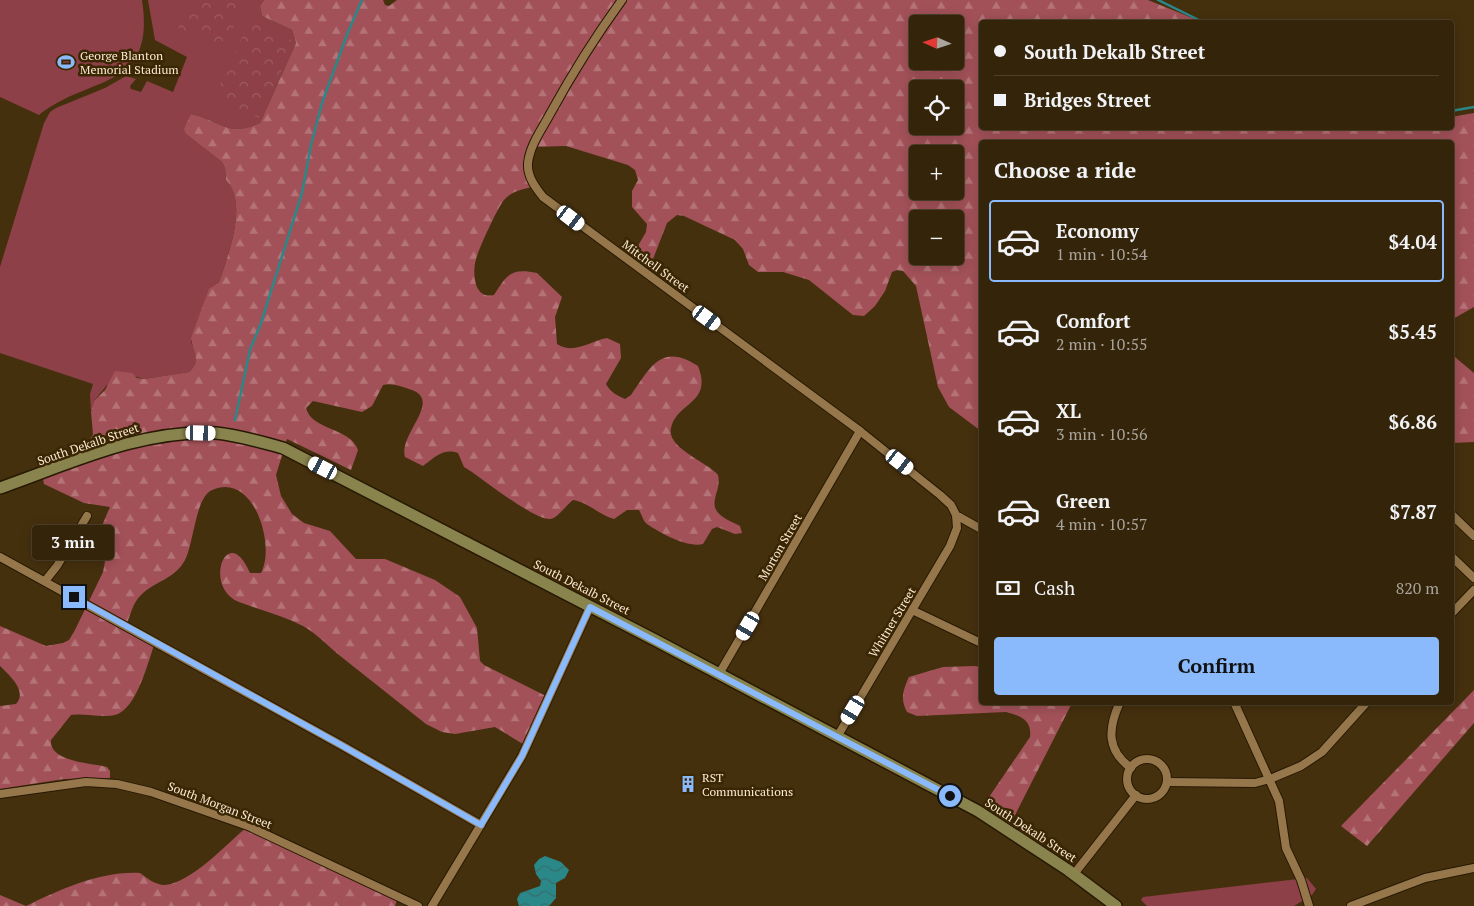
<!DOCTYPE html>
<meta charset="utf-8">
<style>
:root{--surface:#34240a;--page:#3f3018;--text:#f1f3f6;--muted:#a9a49c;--line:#4e412b;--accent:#8abafc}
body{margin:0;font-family:"PT Serif",serif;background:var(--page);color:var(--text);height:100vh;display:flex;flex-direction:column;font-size:19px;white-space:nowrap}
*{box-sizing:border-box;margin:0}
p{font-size:16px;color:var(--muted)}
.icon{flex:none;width:28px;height:28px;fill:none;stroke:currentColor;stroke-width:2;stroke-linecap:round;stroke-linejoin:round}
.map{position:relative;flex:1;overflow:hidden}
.panel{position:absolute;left:979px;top:140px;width:475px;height:565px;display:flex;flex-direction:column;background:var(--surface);border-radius:5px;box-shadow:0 2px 12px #0003,0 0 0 1px var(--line)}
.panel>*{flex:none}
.banner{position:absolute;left:979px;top:20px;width:475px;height:110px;border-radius:5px;box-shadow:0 2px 12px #0003,0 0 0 1px var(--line);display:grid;align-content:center;height:110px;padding:0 15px;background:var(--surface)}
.needle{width:32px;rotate:273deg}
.tools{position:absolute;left:909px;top:15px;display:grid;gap:10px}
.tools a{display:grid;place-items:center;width:55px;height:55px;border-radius:5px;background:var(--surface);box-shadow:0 2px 12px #0003,0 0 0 1px var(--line);font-size:25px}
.end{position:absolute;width:22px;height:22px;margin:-11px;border:6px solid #8abafc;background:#111;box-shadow:0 0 0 2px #111}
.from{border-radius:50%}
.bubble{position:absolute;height:35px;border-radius:5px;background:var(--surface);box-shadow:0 2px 12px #0003,0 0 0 1px var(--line);font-size:16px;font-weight:700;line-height:35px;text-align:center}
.car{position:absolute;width:15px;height:30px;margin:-15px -8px;border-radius:6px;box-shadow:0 0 4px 1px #0007;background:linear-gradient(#fff 24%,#345 0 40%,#fff 0 76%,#345 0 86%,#fff 0)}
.banner b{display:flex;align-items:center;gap:18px;height:48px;font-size:19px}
.banner b+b{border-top:1px solid var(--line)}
.banner i{width:12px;height:12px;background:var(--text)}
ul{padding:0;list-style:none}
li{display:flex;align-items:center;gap:15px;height:82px;margin:0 10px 8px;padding:0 5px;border:2px solid transparent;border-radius:5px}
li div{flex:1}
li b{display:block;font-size:19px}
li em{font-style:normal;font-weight:700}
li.current{border-color:var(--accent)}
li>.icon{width:45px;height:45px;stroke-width:1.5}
h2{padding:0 15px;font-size:22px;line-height:60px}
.pay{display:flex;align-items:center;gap:12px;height:55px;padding:0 15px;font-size:19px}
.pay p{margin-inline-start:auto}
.cta{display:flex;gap:10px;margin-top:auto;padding:10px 15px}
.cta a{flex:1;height:58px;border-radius:5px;background:var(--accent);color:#111;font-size:20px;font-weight:700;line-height:58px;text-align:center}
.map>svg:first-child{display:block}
.grass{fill:#8d4047}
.forest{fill:url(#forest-firs);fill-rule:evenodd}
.park{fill:url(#park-crowns)}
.water{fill:url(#water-waves)}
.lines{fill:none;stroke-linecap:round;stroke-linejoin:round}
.stream{stroke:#2a8889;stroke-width:2.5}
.street-casing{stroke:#271903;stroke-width:10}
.secondary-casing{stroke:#271903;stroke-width:14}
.street{stroke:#95774b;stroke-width:8}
.secondary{stroke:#89844d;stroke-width:11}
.route{stroke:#8abafc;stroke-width:6}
.labels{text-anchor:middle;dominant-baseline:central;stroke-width:5;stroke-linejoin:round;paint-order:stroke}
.poi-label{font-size:12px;fill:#fbead3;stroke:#3a2603;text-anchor:start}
.street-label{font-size:12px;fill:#fbead3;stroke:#3a2603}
</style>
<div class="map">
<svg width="1474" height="906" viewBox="0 0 1474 906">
<defs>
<pattern id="forest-firs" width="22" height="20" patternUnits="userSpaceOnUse" patternTransform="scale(1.25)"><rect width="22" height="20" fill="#a25158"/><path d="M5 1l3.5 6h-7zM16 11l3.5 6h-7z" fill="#b47377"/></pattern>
<pattern id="park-crowns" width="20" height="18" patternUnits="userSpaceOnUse" patternTransform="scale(1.25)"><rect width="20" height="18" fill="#8d4047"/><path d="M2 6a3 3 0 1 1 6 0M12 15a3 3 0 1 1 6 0" fill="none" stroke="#9e5c61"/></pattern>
<pattern id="water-waves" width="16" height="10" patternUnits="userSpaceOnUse" patternTransform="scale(1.25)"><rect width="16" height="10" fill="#2a8889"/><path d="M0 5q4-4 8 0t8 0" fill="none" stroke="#376e6b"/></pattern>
</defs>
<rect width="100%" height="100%" fill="#45300e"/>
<g class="grass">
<path d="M0,0H142C156,92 90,74 39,115L0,97Z"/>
<path d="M148,0H264L260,6L262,16L292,30L296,43L260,123C227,138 222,121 191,114L186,134L222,162L225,168L226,180C248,201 229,252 221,277L219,282L212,287L191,342C197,353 199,363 189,372L144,379L134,376L107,385L94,401L91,412L90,394L93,384L0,353V267L44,123L50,112L56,108L105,88L126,76L136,79L130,86L131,89L141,92L147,81L173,92L187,57L155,40Z"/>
<polygon points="1307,878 1316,889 1312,895 1294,906 1147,906 1141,900 1143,897"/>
</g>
<g class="forest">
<path d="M264,0H383L385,5L389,6L397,0H1148L1202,22H981V128H1451V117L1474,113V307L1451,320V142H981V431L949,407L938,387L916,286L903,271L897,270L892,272L885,291L875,306L864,316L853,315L809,280L783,272H758L749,265L743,249L735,240L684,216L677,215L667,223L653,259L650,262C643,260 638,258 635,251L646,232L647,224L632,207V191L638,180L635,170L628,165L566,146L531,147V187C521,190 512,191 504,200C498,207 479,248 476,259C472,273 474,300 494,295C507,274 511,268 537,273L562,297L555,317L557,344C574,355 590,341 607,338L620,344L621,358L606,384C610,392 618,396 625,399L631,395C650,368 661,342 698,366C713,404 677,401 671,428C666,448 707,462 718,475C720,486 717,489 715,499C711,515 729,520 740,526L742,533L735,534L717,527L712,529L703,544C687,548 660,533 647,524C643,521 642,515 639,510H627L614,519C599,515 588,502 573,500C566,505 557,519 550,519C535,520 486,482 472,472L464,467L458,453C443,448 435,457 423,466L405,457C398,434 445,399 409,389C400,386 392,383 383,385L372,406L362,412L313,401L306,408C312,431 350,427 358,450L351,470L287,439L276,475L281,496L292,514L304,523L330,531L356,559H385L435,580L460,597L477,628L480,661L484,665L546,696L523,744L495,727L455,734L442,732L426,724C397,701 368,678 339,655C328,646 316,633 303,626C283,616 260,610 239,602C202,588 227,520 250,573H261C276,546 254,471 212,490C195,498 194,543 185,560C175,579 155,581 141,595C133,602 130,616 126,626L155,642C148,662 137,709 115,715C101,718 85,713 71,715L51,740C49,762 92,763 107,767L110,771V778L64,779L0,789V706L16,704C28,691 9,675 0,666V626L46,646L63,643L69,640L75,630L103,572L107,551L101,534V528L110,507L84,503L44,484L40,465L82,448L90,440L93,434L91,412L94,401L105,390L115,371L132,373L137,378L144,379L189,372C202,360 193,352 191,338L209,289L219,282L221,277C229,252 248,202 226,180L225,168L222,162L186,134L184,129L191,114C222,121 227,138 260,123L296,43L292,30L262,16L260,6ZM918,24H955V61H918ZM918,89H955V126H918ZM918,154H955V191H918ZM918,219H955V256H918Z"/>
<polygon points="1451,351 1456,358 1474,373 1474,442 1451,443"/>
<path d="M975,666L981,667V702L1072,703L1013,819L985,803L1030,737C1032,720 1021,716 1006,712L917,716L907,712C900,699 903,690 909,677L943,667Z"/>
<polygon points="1474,690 1474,723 1367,846 1341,826"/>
<path d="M248,826L398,897L395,906H0V895L26,906C62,889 100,871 140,873C147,878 155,885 165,885C191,883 228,843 248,826Z"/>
</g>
<g class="park">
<polygon points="191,0 247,0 223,50 178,28"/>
<polygon points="250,20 295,42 259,118 214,97"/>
</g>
<polygon class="water" points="545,856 561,862 569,870 565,878 556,883 556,898 549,906 519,906 517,899 520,893 540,886 541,881 536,874 534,865 539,859"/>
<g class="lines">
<g class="stream">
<polyline points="1158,0 1203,22"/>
<polyline points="1451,111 1474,107"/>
<polyline points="235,420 250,350 261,323 302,193 311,145 322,103 348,32 362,0"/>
</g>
<g class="street-casing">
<g id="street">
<path d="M622,0C595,37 572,74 550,114C542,129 530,145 528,163C527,176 535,187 543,197L860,431L940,495L951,505L956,515L981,529"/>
<polyline points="1451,514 1474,536"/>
<polyline points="1451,556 1474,578"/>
<polyline points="0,557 341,745 481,825"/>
<polyline points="45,581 57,566 87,516"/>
<polyline points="912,610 981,643"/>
<polyline points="1451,614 1474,590"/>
<polyline points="719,674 860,431"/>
<path d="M1120,702C1108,728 1106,750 1131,768"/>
<polyline points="1234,702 1279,801 1286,848 1301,880 1309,906"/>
<polyline points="837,737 950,546 957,528 956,515"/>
<circle cx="1147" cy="779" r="20"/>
<polyline points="1167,782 1255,783 1270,779 1301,766 1322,752 1367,702"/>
<polyline points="0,794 86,782 117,784 151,792 248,826 418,906"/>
<polyline points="1074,874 1136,795"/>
<polyline points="432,906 522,756 590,607"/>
<polyline points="1351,906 1425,878 1474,868"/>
</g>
</g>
<g class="secondary-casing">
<path id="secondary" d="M0,488C69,464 141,429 216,433C238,435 261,442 283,448L655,640L978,811L1068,870L1116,906"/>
</g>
<use href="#street" class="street"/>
<use href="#secondary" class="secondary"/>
</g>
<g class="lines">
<polyline class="route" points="74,597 341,745 481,825 522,756 590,607 950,796"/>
</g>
<defs>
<g id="stadium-bare" transform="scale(1.35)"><path d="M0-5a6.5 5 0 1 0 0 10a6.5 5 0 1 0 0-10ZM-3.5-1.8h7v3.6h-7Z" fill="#8abafc" stroke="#3a2603" stroke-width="2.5" paint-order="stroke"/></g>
<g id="building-bare" transform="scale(1.35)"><path d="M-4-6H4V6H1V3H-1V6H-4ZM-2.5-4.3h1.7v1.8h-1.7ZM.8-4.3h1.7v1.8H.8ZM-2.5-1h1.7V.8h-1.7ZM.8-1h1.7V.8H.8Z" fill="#8abafc" stroke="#3a2603" stroke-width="2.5" paint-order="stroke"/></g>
</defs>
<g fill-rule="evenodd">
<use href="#stadium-bare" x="66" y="62"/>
<use href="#building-bare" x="688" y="784"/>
</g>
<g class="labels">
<g class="poi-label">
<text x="80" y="55">George Blanton<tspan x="80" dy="14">Memorial Stadium</tspan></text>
<text x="702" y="777">RST<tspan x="702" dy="14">Communications</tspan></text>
</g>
<g class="street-label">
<text transform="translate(656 266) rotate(36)">Mitchell Street</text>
<text transform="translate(88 444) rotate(-19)">South Dekalb Street</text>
<text transform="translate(780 547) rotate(-60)">Morton Street</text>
<text transform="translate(582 587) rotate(27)">South Dekalb Street</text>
<text transform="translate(892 622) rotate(-59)">Whitner Street</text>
<text transform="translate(220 805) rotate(21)">South Morgan Street</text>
<text transform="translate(1031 830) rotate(33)">South Dekalb Street</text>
</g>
</g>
</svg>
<div class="tools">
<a><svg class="needle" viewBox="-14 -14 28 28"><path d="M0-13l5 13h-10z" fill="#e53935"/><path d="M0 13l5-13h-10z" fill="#a9a49c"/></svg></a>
<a><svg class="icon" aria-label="locate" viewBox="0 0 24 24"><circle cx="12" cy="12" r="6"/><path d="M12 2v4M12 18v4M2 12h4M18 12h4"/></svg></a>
<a>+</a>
<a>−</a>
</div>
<i class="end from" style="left:950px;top:796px"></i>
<i class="end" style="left:74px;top:597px"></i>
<div class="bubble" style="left:32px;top:525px;width:82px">3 min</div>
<i class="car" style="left:571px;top:218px;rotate:127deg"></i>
<i class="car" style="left:707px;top:318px;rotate:126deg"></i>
<i class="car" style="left:201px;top:433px;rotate:91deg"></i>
<i class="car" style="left:900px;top:462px;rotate:128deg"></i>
<i class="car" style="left:323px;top:468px;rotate:297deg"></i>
<i class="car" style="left:748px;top:626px;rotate:210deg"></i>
<i class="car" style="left:853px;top:710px;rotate:211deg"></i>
<div class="banner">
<b><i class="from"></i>South Dekalb Street</b>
<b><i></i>Bridges Street</b>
</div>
<section class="panel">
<h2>Choose a ride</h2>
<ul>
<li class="current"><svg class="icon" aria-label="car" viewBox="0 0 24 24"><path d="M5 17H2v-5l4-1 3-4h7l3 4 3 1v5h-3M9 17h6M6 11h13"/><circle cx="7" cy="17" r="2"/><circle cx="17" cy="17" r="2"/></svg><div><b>Economy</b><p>1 min · 10:54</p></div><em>$4.04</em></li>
<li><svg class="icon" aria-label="car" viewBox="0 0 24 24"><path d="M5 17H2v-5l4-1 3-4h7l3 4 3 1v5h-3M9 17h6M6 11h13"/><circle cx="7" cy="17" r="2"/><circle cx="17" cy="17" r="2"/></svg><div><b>Comfort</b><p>2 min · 10:55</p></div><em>$5.45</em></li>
<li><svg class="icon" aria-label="car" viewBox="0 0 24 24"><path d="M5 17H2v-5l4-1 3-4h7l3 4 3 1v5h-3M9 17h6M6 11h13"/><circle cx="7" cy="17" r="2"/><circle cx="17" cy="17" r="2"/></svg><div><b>XL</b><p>3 min · 10:56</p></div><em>$6.86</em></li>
<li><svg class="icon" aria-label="car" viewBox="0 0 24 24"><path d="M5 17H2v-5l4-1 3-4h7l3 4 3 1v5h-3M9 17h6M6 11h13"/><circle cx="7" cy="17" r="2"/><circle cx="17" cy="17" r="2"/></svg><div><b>Green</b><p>4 min · 10:57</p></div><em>$7.87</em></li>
</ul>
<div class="pay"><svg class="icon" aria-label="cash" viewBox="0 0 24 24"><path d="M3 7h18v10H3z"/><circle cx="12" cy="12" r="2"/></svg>Cash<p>820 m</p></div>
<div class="cta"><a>Confirm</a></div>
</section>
</div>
